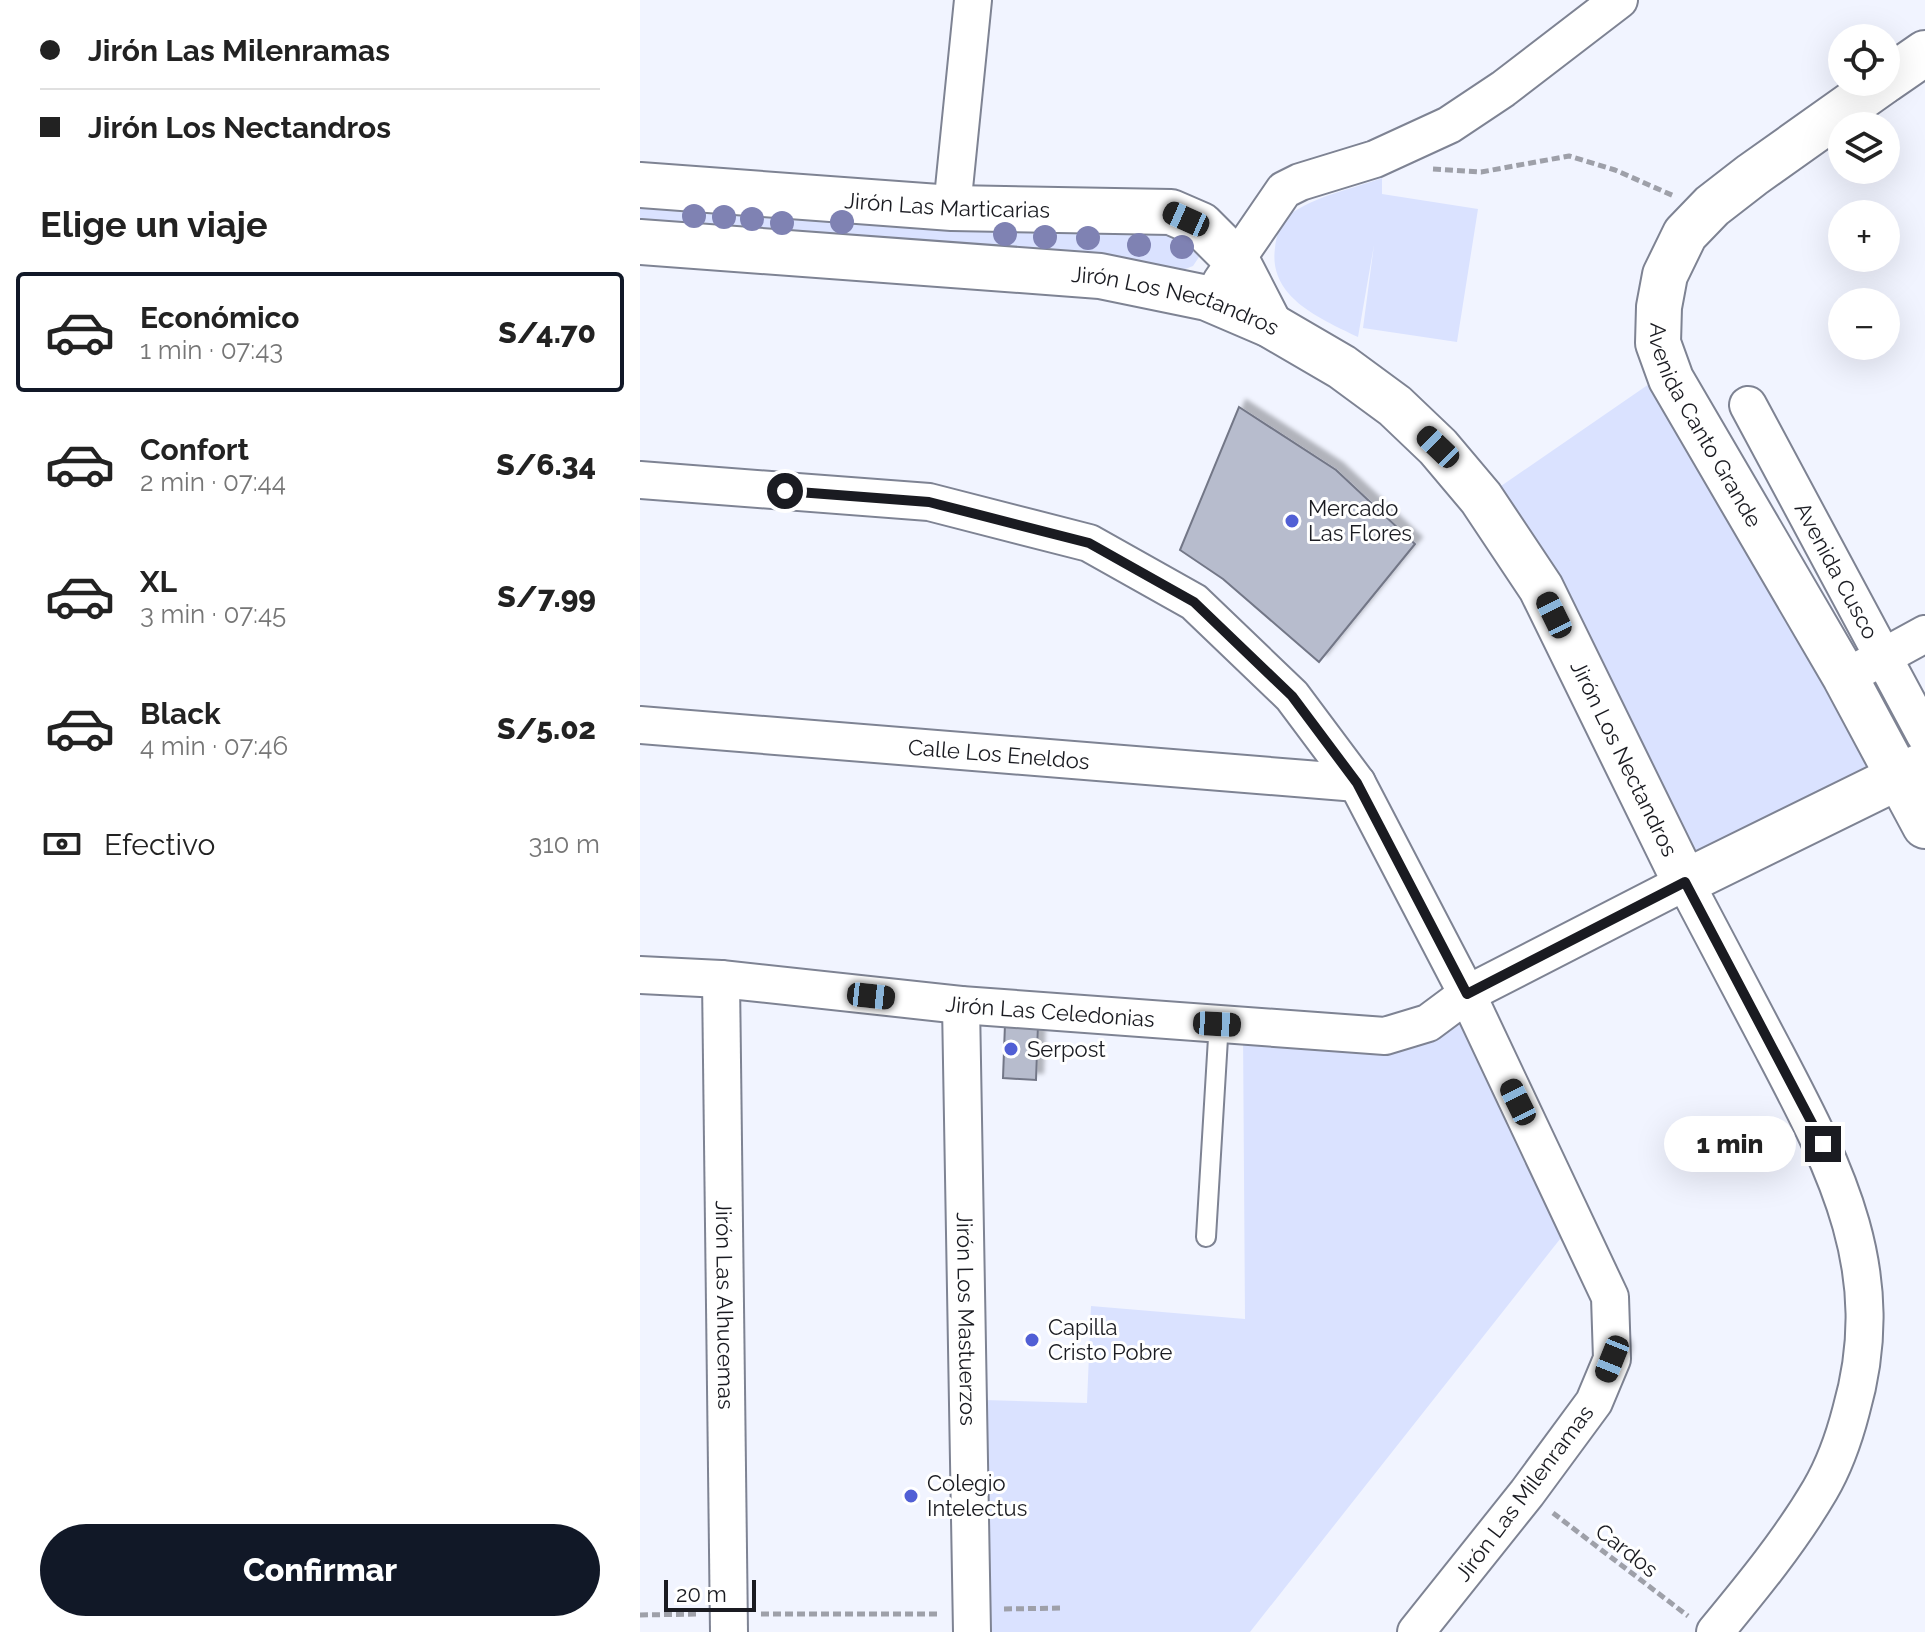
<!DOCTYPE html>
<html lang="es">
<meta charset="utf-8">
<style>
:root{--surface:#fff;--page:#f6f6f6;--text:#222;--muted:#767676;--line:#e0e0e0;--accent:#111827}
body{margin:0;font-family:Raleway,sans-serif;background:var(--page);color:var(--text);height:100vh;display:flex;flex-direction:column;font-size:30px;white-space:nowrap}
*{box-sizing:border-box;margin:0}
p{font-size:26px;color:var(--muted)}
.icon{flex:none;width:44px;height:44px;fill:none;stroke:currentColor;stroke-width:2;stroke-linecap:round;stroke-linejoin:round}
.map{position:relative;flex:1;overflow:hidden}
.details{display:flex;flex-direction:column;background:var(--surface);width:640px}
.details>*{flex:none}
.guide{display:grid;align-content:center;height:176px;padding:0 40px;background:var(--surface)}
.tools{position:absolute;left:1188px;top:24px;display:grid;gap:16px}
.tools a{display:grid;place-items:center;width:72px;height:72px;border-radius:50%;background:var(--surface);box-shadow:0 8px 32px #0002;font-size:40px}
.scale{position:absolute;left:24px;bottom:20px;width:92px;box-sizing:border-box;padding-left:8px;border:4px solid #1a1b21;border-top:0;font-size:22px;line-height:28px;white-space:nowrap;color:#1a1b21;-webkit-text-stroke:6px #fff;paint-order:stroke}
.end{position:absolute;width:36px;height:36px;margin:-18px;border:10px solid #1a1b21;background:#fff;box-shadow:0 0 0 4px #fff}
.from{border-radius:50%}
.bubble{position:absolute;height:56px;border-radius:28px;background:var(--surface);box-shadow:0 8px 32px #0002;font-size:26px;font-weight:800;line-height:56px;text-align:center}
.car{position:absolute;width:24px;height:48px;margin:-24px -12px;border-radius:10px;box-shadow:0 0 6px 2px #0007;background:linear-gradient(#222 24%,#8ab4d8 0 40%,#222 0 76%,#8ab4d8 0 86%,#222 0)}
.guide b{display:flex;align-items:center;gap:28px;height:76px;font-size:30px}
.guide b+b{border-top:2px solid var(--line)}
.guide i{width:20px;height:20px;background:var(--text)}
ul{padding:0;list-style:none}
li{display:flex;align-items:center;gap:24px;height:120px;margin:0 16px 12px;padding:0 24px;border:4px solid transparent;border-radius:8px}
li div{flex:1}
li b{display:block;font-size:30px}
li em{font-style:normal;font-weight:800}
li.active{border-color:var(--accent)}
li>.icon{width:72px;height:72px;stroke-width:1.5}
h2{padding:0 40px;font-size:36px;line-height:96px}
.pay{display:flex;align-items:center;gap:20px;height:88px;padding:0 40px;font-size:30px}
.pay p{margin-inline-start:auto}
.button{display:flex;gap:16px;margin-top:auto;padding:16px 40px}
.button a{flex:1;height:92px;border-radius:48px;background:var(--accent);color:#fff;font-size:32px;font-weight:800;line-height:92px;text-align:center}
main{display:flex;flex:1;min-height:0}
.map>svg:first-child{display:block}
.green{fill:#dae2ff}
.building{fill:#b7bccd;stroke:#737787;stroke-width:2;filter:url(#shadow)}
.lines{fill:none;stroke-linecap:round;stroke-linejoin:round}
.lane-casing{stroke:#7e8393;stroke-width:22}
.street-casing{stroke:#7e8393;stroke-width:40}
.secondary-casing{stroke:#7e8393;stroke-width:48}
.path{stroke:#9ea0a9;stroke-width:5;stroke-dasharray:8 4;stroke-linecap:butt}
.lane{stroke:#fff;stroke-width:18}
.street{stroke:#fff;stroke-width:36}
.secondary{stroke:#fff;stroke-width:44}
.tree{fill:#7f82b3}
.route{stroke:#1a1b21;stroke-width:10}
.poi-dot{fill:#515fd5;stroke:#fff;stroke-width:3}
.labels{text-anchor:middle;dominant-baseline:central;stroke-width:6;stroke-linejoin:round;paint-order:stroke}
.street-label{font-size:22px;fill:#1a1b21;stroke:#fff}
.poi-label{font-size:22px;fill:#1a1b21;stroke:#fff;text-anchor:start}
</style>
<main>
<section class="details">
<div class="guide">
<b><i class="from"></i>Jirón Las Milenramas</b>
<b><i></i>Jirón Los Nectandros</b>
</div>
<h2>Elige un viaje</h2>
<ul>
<li class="active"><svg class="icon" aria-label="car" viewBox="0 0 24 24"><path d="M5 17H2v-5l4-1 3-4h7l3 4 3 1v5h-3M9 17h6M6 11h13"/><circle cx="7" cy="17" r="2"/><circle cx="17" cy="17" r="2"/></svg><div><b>Económico</b><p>1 min · 07:43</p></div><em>S/4.70</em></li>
<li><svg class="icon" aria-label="car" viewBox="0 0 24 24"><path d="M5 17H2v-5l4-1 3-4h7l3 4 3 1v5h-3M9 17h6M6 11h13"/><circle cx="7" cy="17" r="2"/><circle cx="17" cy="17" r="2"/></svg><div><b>Confort</b><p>2 min · 07:44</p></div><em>S/6.34</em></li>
<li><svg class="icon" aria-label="car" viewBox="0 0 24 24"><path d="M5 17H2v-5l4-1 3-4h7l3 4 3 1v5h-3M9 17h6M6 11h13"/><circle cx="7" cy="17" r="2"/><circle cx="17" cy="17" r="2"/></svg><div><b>XL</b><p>3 min · 07:45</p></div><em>S/7.99</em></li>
<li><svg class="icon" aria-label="car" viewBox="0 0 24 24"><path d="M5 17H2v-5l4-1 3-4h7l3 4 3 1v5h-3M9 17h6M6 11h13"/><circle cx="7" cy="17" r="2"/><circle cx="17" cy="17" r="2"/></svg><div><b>Black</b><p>4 min · 07:46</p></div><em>S/5.02</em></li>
</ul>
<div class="pay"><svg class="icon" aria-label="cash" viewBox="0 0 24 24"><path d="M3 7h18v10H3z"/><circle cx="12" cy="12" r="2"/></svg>Efectivo<p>310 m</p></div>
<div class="button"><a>Confirmar</a></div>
</section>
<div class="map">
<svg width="1285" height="1632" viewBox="0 0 1285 1632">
<defs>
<filter id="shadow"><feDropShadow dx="7" dy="-7" stdDeviation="2" flood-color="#0004"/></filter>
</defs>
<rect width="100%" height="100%" fill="#f1f4ff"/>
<g class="green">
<path d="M742,178V194L838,209L817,342L723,328L734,245L718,337C682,319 628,298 635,248C636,237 640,222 649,215C675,196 712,189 742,178Z"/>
<polygon points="0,201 547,237 563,251 553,266 540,271 0,230"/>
<polygon points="1012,382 1232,772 1052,862 879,515 861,486"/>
<polygon points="822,1023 924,1234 610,1632 351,1632 344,1400 447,1403 451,1306 605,1319 603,1031 783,1037"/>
</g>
<g class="building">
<polygon points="599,407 696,470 775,544 679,662 583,579 540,550"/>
<polygon points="365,1024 398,1025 396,1080 363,1078"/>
</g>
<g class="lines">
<g class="lane-casing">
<polyline id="lane" points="566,1237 578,1038 577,1024"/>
</g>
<g class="street-casing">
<g id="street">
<polyline points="312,208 333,0"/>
<polyline points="581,282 644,190 660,182 735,159 809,125 863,89 979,0"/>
<path id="s1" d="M1108,405L1285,735"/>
<polyline points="0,480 289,502 449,543 554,602 652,696 717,783 827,994 970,1297 972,1359 954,1402 887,1493 776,1632"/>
<polyline points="1221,669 1285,634"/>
<path id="s2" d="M0,725L717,783"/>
<path id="s3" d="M0,975L81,979L321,1005L745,1036L788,1023L827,994L1045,882C1074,938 1104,993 1133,1049C1196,1169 1251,1272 1211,1411C1204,1438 1194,1466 1180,1490C1150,1541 1113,1586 1075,1632"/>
<path id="s4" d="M81,979L89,1632"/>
<path id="s5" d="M321,1005L332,1632"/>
</g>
</g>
<g class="secondary-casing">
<g id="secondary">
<polyline points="1246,80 1285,53"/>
<path id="s6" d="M1243,82L1112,175L1072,206L1045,234L1025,275L1019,307L1018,343L1031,379L1205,677L1285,826"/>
<path id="s7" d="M0,185L312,208L531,212L561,225L597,261L630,325"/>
<path id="s8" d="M0,242L460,276L567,298L630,325L702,367L755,406L798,447L841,498L901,588L1045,882L1285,764"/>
</g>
</g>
<g class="path">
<polyline points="793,169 841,172 929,156 975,170 1034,196"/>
<polyline points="913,1513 1048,1616"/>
<polyline points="364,1609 423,1608"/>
<polyline points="121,1614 299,1614"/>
<polyline points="0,1615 59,1614"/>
</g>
<use href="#lane" class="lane"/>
<use href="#street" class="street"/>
<use href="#secondary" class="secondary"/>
</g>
<g class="tree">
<circle cx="54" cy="216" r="12"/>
<circle cx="84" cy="217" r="12"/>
<circle cx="112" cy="219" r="12"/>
<circle cx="202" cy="222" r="12"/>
<circle cx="142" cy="223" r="12"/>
<circle cx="365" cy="234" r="12"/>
<circle cx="405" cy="237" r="12"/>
<circle cx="448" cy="238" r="12"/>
<circle cx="499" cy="245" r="12"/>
<circle cx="542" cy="247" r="12"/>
</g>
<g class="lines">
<polyline class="route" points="145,491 289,502 449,543 554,602 652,696 717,783 827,994 1045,882 1183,1144"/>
</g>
<g class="poi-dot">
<circle cx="652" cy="521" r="8"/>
<circle cx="371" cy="1049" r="8"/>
<circle cx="392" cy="1340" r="8"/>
<circle cx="271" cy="1496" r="8"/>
</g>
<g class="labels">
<g class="street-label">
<text stroke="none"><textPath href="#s7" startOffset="308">Jirón Las Marticarias</textPath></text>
<text stroke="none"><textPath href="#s8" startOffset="540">Jirón Los Nectandros</textPath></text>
<text stroke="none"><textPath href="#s6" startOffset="458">Avenida Canto Grande</textPath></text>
<text stroke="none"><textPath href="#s1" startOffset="188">Avenida Cusco</textPath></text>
<text stroke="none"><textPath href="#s2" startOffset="360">Calle Los Eneldos</textPath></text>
<text stroke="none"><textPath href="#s8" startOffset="1212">Jirón Los Nectandros</textPath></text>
<text stroke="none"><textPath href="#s3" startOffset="412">Jirón Las Celedonias</textPath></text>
<text stroke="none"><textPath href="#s4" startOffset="326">Jirón Las Alhucemas</textPath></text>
<text stroke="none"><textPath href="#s5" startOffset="314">Jirón Los Mastuerzos</textPath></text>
<text transform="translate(884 1493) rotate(-53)">Jirón Las Milenramas</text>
<text transform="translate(987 1550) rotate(38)">Cardos</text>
</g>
<g class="poi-label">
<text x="668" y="508">Mercado<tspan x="668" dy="25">Las Flores</tspan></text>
<text x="387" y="1049">Serpost</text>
<text x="408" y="1327">Capilla<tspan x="408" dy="25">Cristo Pobre</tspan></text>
<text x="287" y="1483">Colegio<tspan x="287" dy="25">Intelectus</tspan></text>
</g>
</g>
</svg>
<div class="tools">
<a><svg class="icon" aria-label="locate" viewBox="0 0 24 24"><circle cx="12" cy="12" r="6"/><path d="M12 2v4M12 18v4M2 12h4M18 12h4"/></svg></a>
<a><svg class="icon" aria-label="layers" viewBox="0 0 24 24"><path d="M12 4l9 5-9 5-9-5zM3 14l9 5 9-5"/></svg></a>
<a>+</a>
<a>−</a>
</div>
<div class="scale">20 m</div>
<i class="end from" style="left:145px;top:491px"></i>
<i class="end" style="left:1183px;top:1144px"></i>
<div class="bubble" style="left:1024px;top:1116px;width:132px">1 min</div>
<i class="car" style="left:546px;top:219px;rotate:294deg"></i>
<i class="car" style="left:798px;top:447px;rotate:314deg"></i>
<i class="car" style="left:914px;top:615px;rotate:334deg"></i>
<i class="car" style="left:231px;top:996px;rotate:96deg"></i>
<i class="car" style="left:577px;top:1024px;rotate:93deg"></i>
<i class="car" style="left:878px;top:1102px;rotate:334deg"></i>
<i class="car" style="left:972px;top:1359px;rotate:202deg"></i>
</div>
</main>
